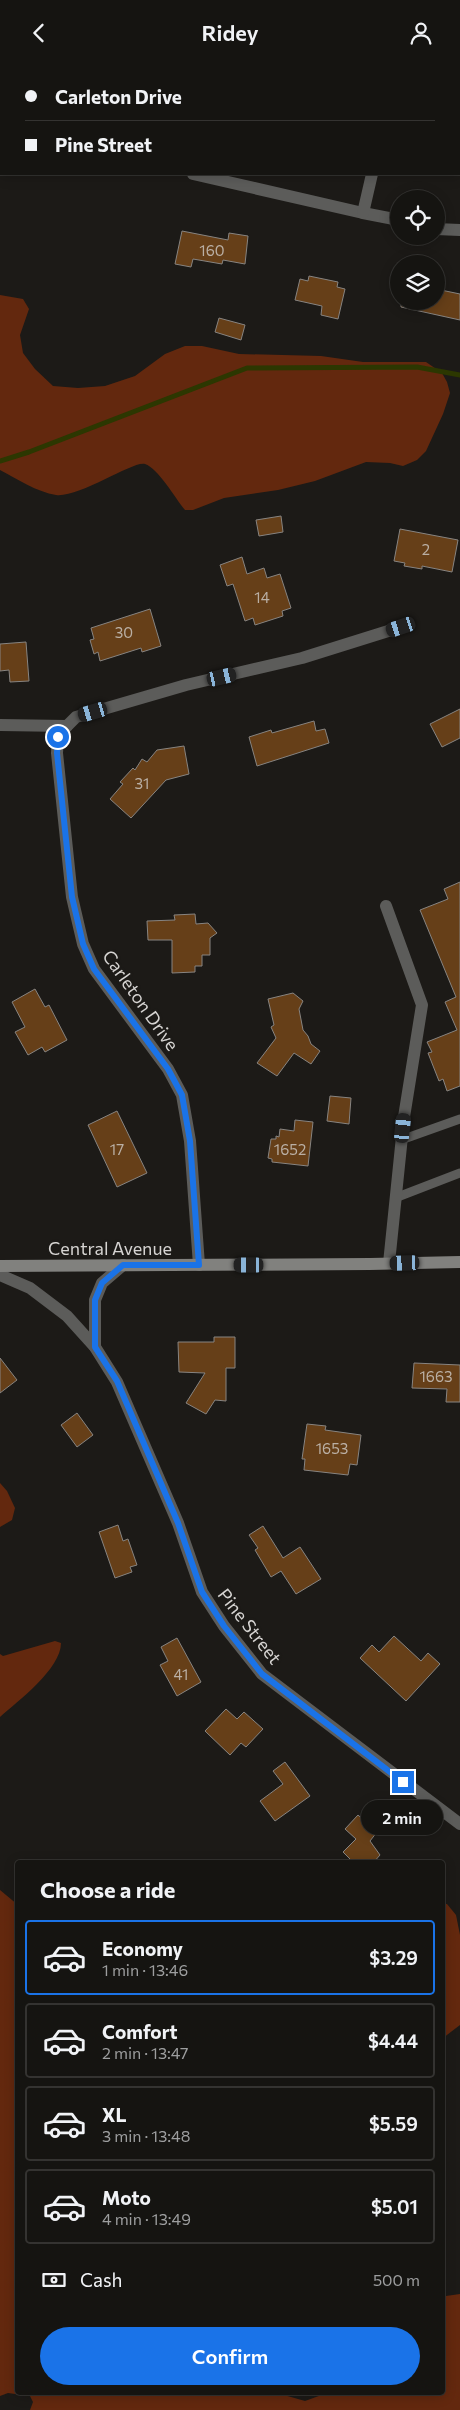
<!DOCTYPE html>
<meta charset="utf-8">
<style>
:root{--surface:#151411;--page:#22211f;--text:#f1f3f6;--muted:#9d9e9f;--line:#343331;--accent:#1a73e8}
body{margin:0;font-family:Commissioner,sans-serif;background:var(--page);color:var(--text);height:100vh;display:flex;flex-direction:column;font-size:19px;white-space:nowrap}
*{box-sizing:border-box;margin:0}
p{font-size:16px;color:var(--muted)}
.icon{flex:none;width:28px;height:28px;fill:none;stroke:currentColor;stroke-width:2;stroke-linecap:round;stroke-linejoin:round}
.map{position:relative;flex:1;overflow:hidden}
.side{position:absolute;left:15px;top:1795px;width:430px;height:535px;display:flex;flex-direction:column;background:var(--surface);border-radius:5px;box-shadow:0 2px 12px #0003,0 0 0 1px var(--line)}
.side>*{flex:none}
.top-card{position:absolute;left:0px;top:0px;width:460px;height:110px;box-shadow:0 2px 12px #0003,0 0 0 1px var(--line);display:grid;align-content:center;height:110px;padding:0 25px;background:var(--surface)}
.tools{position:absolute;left:390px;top:125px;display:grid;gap:10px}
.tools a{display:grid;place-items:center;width:55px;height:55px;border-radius:50%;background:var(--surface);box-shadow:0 2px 12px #0003,0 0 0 1px var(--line);font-size:25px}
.end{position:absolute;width:22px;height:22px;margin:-11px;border:6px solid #1a73e8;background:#fff;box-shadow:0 0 0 2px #fff}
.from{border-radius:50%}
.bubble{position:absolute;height:35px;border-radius:18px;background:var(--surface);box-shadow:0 2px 12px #0003,0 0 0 1px var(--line);font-size:16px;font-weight:600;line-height:35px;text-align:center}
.car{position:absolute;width:15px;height:30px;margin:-15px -8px;border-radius:6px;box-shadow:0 0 4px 1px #0007;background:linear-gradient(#222 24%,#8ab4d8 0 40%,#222 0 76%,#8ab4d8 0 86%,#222 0)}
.top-card b{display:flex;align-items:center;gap:18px;height:48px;font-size:19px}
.top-card b+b{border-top:1px solid var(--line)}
.top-card i{width:12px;height:12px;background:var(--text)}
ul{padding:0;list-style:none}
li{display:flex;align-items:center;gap:15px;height:75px;margin:0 10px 8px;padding:0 15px;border:2px solid var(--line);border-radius:5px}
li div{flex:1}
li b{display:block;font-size:19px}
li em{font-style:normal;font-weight:600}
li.active{border-color:var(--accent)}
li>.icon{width:45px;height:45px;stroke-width:1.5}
h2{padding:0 25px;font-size:22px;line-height:60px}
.pay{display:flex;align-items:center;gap:12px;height:55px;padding:0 25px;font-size:19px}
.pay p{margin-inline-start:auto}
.action{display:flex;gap:10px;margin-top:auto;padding:10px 25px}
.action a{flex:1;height:58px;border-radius:30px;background:var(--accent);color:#fff;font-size:20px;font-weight:600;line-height:58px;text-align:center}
header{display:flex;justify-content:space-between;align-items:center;height:65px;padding:0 25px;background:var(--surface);font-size:22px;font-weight:600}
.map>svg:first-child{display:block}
.green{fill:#63280e}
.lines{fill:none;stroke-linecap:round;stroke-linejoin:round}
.stream{stroke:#2c3701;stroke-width:5}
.building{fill:#663f18;stroke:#878481}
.lane{stroke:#5c5c5a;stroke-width:9}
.street{stroke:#5c5c5a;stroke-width:12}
.secondary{stroke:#81817e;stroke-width:12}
.route{stroke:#1a73e8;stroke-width:6}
.labels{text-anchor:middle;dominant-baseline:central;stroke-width:5;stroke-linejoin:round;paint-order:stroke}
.number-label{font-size:15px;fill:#baafa4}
.street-label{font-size:18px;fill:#d6d4d2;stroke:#1c1a17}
</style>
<header><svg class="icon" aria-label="back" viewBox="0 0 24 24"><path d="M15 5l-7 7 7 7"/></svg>Ridey<svg class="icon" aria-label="person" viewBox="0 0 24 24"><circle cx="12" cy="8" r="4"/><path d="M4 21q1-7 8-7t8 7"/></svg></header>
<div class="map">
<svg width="460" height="2345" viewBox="0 0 460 2345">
<rect width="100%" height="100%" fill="#1c1a17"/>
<g class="green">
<path d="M0,230L23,234L29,244L20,270L23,288L35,304L53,321L78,323L105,321L135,311L165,289L185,281H202L239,289L321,291L363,297H426L442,308L447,317L450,328L443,349L426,386L417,395L403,401L390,398L366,397L315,416L278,425L224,433L193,445H185C175,433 158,403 145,399C134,395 79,433 56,430C37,427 17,414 0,405Z"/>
<polygon points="0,1418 7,1426 15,1443 12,1455 0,1462"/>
<path d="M55,1576L61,1578C61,1604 18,1636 0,1652V1589L3,1591Z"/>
<polygon points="0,1825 18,1840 18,2328 277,2328 305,2336 327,2328 442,2328 443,2234 446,2231 460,2229 460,2345 30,2345 33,2337 30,2331 8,2328 0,2331"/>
<polygon points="442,1839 447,1839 456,1850 460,1870 460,1960 443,1973"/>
</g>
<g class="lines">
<polyline class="stream" points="0,396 29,387 247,303 417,302 460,310"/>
</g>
<g class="building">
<polygon points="182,166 228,175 229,168 248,171 245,199 223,195 222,199 193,194 191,202 175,199"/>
<polygon points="309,211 338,217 337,222 345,224 338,254 321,250 322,241 295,235 300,214 308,216"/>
<polygon points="436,224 460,229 460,255 401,242 401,236 436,236"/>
<polygon points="219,253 245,260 241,275 215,267"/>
<polygon points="281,451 283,467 259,471 256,455"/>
<polygon points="400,464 458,475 452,507 422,501 422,504 404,501 405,498 394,496"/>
<polygon points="242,492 247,509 264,503 267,513 280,509 291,543 282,546 283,551 255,560 253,553 245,556 233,519 227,521 220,500"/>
<polygon points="150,544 161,581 142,587 141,583 100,596 98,587 94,589 90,575 94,574 91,563"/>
<polygon points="26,577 29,616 10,617 9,605 0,606 0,579"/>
<polygon points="460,644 460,673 442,682 430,659"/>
<polygon points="314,656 316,666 325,664 329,678 257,701 249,672 271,665 272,668"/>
<polygon points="184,681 189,709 166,715 131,753 110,734 123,719 120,717 133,703 135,705 142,694 147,697 157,685"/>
<polygon points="460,817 460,1021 447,1026 443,1014 439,1016 428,988 432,987 427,977 457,965 445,937 456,932 420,845 448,834 444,824"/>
<polygon points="195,849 196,859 208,858 217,868 210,873 210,890 202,890 202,901 195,901 195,907 172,908 172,875 148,875 147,856 175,855 174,850"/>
<polygon points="35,924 45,942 49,940 67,975 45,987 42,982 28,990 15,967 25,962 12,937"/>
<polygon points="293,928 303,936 299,944 303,965 308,971 311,979 320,986 311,999 294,988 277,1011 257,998 276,973 271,962 274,960 268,934"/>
<polygon points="330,1031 351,1033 349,1059 327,1056"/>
<polygon points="117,1046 147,1108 117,1122 88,1060"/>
<polygon points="295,1055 313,1057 308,1101 272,1097 272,1094 268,1093 271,1074 276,1074 276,1071 279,1072 280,1064 294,1066"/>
<polygon points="214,1272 235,1272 235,1303 226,1303 226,1336 215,1335 206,1349 186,1338 205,1308 179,1307 178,1277 214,1277"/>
<polygon points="0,1293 17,1315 0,1328"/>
<polygon points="414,1298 460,1300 460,1337 446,1337 447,1324 412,1323"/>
<polygon points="77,1348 93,1370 77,1382 61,1360"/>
<polygon points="307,1359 326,1361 325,1365 361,1370 357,1400 350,1399 348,1410 304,1405 305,1394 302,1394"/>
<polygon points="118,1460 123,1476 128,1474 137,1500 130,1502 132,1507 115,1513 99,1467"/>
<polygon points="263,1461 283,1493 300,1482 321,1514 296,1529 281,1506 271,1512 255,1485 258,1483 249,1470"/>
<polygon points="394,1571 421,1596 428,1588 440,1599 406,1636 360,1593 372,1580 379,1587"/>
<polygon points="177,1573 201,1617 177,1631 160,1600 168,1596 161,1582"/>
<polygon points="226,1644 237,1654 244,1647 263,1664 246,1682 241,1678 230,1690 205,1666"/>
<polygon points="285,1697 310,1731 275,1756 260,1736 283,1719 273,1706"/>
<polygon points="358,1750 377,1767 370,1776 380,1790 373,1798 354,1798 343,1787 356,1774 345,1764"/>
</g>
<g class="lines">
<g class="lane">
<polyline points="401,1075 460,1054"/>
<polyline points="395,1133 460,1108"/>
</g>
<g class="street">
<polyline points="46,0 46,1"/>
<polyline points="383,1 383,0"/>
<polyline points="193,109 363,148 399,155"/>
<polyline points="363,148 372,109"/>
<polyline points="436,164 460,165"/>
<polyline points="0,660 67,661 76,652 186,620 302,593 401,562"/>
<polyline points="67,661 58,672 57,688 72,832 83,879 94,904 168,1004 182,1030 190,1076 199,1200"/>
<polyline points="386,841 422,940 404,1052 389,1198"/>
<polyline points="0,1210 30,1223 67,1251 95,1282 117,1317 178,1458 202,1527 224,1561 262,1609 460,1759"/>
<polyline points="95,1282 95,1235 102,1218 123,1200"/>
</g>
<polyline class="secondary" points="0,1201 370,1199 460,1197"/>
</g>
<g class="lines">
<polyline class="route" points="58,672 57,688 72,832 83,879 94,904 168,1004 182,1030 190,1076 199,1200 123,1200 102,1218 95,1235 95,1282 117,1316 178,1458 202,1527 224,1561 262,1609 403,1717"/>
</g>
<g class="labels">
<g class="number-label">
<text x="212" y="185">160</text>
<text x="426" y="484">2</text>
<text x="262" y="532">14</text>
<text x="124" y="567">30</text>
<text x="142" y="718">31</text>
<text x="117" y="1084">17</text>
<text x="290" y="1084">1652</text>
<text x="436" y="1311">1663</text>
<text x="332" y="1383">1653</text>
<text x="181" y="1609">41</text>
</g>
<g class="street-label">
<text transform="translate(141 935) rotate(55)">Carleton Drive</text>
<text x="110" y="1183">Central Avenue</text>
<text transform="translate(250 1561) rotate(52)">Pine Street</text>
</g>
</g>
</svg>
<div class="tools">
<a><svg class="icon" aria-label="locate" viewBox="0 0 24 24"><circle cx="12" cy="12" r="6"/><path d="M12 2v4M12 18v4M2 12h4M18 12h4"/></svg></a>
<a><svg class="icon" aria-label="layers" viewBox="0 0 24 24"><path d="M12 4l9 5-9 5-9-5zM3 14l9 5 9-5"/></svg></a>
</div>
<i class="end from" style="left:58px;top:672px"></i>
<i class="end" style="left:403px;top:1717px"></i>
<div class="bubble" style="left:361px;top:1735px;width:82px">2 min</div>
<i class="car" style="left:401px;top:562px;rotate:252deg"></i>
<i class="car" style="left:222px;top:612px;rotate:77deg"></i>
<i class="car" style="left:93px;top:647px;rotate:254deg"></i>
<i class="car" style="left:403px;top:1063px;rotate:6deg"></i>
<i class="car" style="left:405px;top:1198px;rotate:268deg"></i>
<i class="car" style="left:249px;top:1200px;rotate:270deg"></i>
<div class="top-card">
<b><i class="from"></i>Carleton Drive</b>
<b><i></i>Pine Street</b>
</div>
<section class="side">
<h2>Choose a ride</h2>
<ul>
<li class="active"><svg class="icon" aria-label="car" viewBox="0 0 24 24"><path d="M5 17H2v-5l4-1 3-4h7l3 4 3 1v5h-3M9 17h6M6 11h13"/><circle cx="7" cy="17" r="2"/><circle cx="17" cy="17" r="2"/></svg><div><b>Economy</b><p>1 min · 13:46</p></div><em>$3.29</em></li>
<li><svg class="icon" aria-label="car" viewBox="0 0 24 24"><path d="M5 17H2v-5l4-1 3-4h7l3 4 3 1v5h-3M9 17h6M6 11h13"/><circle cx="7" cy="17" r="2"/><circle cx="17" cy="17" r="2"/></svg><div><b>Comfort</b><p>2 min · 13:47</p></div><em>$4.44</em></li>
<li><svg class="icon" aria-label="car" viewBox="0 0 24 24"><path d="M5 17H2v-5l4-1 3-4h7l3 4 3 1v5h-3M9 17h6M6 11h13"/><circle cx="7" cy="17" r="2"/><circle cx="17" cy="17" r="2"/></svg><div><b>XL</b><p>3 min · 13:48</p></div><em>$5.59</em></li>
<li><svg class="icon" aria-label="car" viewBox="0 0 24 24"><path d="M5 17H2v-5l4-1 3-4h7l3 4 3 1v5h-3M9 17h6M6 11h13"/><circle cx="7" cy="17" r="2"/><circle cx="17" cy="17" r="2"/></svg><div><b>Moto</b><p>4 min · 13:49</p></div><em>$5.01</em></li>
</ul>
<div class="pay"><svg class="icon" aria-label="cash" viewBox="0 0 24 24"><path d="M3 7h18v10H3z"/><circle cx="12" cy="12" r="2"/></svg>Cash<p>500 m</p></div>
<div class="action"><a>Confirm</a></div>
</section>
</div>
